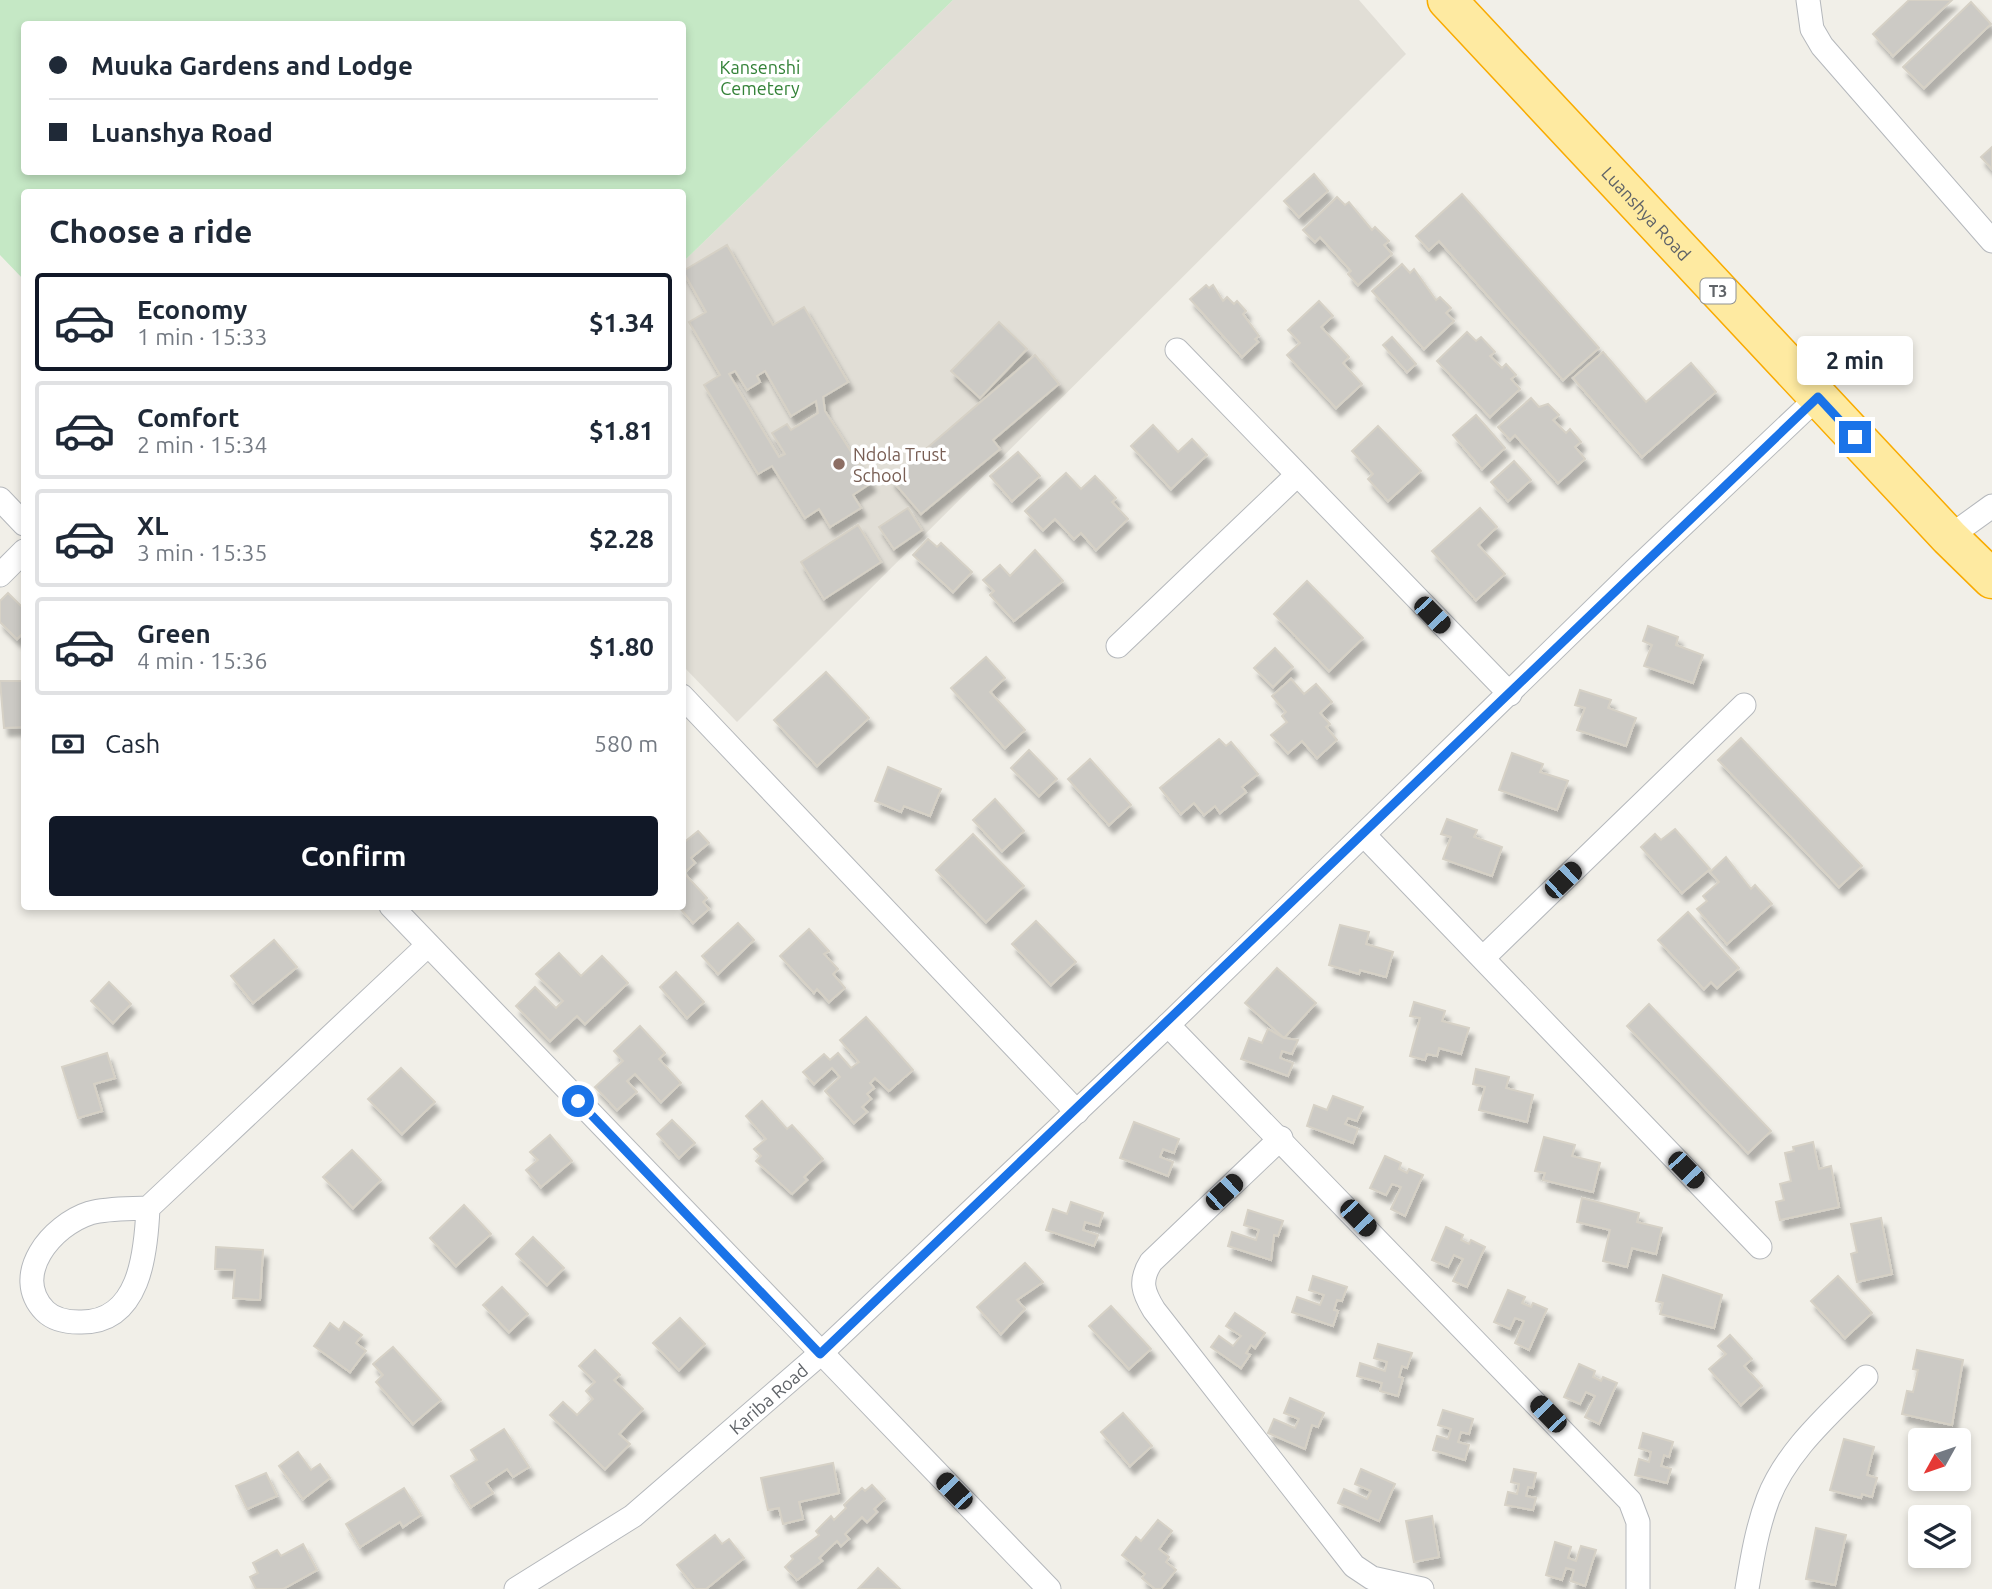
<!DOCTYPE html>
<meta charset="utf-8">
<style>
:root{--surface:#fff;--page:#f2f2f3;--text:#1f2937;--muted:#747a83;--line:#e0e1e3;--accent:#111827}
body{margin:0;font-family:Ubuntu,sans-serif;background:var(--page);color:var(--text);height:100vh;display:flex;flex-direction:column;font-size:26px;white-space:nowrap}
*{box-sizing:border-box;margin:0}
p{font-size:23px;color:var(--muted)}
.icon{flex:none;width:38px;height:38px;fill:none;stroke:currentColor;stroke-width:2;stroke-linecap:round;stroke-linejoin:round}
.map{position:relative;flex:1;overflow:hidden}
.side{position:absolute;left:21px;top:189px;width:665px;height:721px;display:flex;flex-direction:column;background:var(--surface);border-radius:7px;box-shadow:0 4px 10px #0003}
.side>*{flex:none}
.banner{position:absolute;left:21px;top:21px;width:665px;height:154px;border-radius:7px;box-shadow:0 4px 10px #0003;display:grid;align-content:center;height:154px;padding:0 28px;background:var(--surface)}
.needle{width:46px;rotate:230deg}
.fabs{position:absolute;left:1908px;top:1428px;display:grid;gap:14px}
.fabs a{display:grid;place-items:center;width:63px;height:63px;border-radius:7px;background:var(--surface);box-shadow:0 4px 10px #0003;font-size:35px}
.end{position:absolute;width:32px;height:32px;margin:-16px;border:9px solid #1a73e8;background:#fff;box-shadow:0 0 0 4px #fff}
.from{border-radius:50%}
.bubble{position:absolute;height:49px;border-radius:7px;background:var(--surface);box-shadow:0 4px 10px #0003;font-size:23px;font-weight:700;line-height:49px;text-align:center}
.car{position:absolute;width:21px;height:42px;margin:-21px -10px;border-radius:9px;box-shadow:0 0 5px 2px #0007;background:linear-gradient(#222 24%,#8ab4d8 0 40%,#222 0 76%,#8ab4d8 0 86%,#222 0)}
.banner b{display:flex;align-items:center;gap:24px;height:66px;font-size:26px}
.banner b+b{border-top:2px solid var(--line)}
.banner i{width:18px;height:18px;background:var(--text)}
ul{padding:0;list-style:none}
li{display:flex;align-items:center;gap:21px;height:98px;margin:0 14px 10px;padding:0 14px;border:4px solid var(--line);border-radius:7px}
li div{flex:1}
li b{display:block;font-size:26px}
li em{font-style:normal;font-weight:700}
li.active{border-color:var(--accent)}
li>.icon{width:63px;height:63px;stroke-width:1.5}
h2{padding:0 28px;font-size:32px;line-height:84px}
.pay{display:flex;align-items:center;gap:18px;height:77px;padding:0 28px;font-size:26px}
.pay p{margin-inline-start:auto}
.cta{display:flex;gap:14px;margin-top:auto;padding:14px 28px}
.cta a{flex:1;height:80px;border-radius:7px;background:var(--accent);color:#fff;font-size:28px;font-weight:700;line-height:80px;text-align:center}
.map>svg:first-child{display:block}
.education{fill:#e1ded6}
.green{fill:#c5e8c5;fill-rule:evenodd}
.building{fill:#cccac5;stroke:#d6d1c6;stroke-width:2;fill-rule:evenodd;filter:url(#shadow)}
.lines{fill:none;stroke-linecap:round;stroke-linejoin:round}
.minor-casing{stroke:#b5b8bc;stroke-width:25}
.trunk-casing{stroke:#f9ab00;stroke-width:41}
.minor{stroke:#fff;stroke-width:23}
.trunk{stroke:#feeaa1;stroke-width:38}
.route{stroke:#1a73e8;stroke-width:9}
.education-dot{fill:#8d6e63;stroke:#fff;stroke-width:2.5}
.labels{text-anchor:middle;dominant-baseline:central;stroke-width:7;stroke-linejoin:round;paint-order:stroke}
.shield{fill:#fff;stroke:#8f9295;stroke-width:2}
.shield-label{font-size:16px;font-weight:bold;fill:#5f6368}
.park-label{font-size:18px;fill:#348238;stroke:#fff}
.street-label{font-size:18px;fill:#5f6368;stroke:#fff}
.education-label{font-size:18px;fill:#785e54;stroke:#fff;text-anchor:start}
</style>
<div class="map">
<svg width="1992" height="1589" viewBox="0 0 1992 1589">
<defs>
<filter id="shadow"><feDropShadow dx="4.5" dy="8" stdDeviation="2" flood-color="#0004"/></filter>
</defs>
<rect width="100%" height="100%" fill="#f1efe8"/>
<polygon class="education" points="953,0 1359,0 1406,54 737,722 683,666 683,262"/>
<path class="green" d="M0,0H953L683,262L682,192H24V280L0,255ZM24,24H682V172H24Z"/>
<g class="building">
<polygon points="1909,0 1952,0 1893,56 1873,34"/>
<polygon points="1971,2 1991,24 1924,88 1903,67"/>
<polygon points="1992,147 1992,169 1981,157"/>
<polygon points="1314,174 1328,191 1299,217 1284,201"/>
<polygon points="1462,194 1599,348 1563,380 1439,241 1429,250 1416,236"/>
<polygon points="1337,197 1345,205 1349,202 1372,230 1375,227 1389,241 1384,245 1392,254 1358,285 1348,274 1351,271 1320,237 1315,242 1303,230"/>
<path d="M727,245L773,325L804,307L848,382L823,397L825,411L871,483L853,495L861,508L830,527L819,509L805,518L772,466L758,474L704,385L720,375L689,322L706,312L683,271ZM735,371L747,390L760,382L757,376L765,371L791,416L816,401L818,413L791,430L787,424L772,433L785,454L779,457L729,374Z"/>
<polygon points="1402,264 1410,273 1414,269 1436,300 1440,297 1451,308 1446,313 1454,321 1424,349 1372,291"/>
<polygon points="1206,285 1209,288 1213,285 1223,301 1227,297 1234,304 1237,301 1246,311 1243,314 1259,336 1255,339 1258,342 1242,357 1190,299"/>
<polygon points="1319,301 1333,316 1321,327 1349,357 1343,363 1362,384 1336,408 1287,355 1300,343 1288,330"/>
<polygon points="999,322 1027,349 980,398 951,371"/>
<polygon points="1467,332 1476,341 1481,337 1495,352 1490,356 1502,368 1506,364 1516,375 1511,379 1520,389 1490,417 1437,361"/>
<polygon points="1392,337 1416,364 1407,372 1383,345"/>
<polygon points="1603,352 1646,402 1691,363 1716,392 1642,457 1573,378"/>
<polygon points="1035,355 1059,384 993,440 1000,449 921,514 891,479"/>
<polygon points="1531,398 1539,407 1548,404 1559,415 1553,420 1566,433 1570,429 1581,442 1575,447 1585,459 1558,483 1515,435 1510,440 1498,427"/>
<polygon points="1476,415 1505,448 1482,469 1453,435"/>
<polygon points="1153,425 1178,452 1192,439 1207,455 1171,489 1131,446"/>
<polygon points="1378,426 1421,471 1388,501 1368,479 1373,474 1352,451"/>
<polygon points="1018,452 1040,476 1012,501 990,476"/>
<polygon points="1514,461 1531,480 1508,501 1491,482"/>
<polygon points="1066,473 1081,489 1095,476 1116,498 1112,502 1128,519 1096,550 1081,533 1074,539 1055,519 1043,530 1025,511"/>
<polygon points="908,508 922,530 894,549 879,527"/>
<polygon points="1480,508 1497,527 1478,545 1505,574 1476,600 1432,551"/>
<polygon points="858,525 881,562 824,599 801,562"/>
<polygon points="928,539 937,547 941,543 972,572 953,592 913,555"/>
<polygon points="1035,550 1063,581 1014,621 990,595 994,591 983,580 1000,565 1010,576"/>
<polygon points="1307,581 1363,638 1329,671 1274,614"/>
<polygon points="8,593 24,609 24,632 17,639 0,622 0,601"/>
<polygon points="1648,626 1678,637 1676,645 1703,655 1693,683 1644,666 1652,645 1643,641"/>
<polygon points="1275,648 1293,667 1273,687 1254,668"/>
<polygon points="986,657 1005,678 990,692 1025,730 1005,748 951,688"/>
<polygon points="826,672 869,718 817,766 774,720"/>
<polygon points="1291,679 1304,694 1316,684 1332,702 1320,713 1330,724 1326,727 1337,740 1317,758 1302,741 1288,753 1271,735 1287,722 1282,716 1286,712 1272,696"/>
<polygon points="0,681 24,681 24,727 4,728"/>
<polygon points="1580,690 1611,700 1608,708 1636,718 1626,746 1577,730 1585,708 1575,705"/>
<polygon points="1741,738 1862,866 1839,887 1718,760"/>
<polygon points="1219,739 1226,746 1231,742 1258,774 1242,787 1246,792 1220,813 1215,806 1204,815 1194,803 1181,814 1160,788"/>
<polygon points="1029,750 1057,779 1039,796 1011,768"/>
<polygon points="1512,753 1543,764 1540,772 1568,781 1557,810 1499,790"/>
<polygon points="1090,759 1131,805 1109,825 1068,779"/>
<polygon points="888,767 941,789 930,816 904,806 901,812 875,801"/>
<polygon points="995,799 1024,831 1002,851 973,820"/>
<polygon points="1447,819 1477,830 1474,837 1502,847 1492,876 1443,859 1451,837 1441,834"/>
<polygon points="1675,829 1710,869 1682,893 1641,847 1655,834 1661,840"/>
<polygon points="698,831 709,843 691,858 695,863 684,873 707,898 703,902 709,909 693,923 678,906 682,906 682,844"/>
<polygon points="973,834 1024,886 986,922 936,870"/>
<polygon points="1726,857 1751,889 1755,885 1772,904 1727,944 1697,909 1707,901 1703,896 1719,882 1710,872"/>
<polygon points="1688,912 1739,968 1717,988 1711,982 1704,989 1658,940"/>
<polygon points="1036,921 1076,962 1051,985 1012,944"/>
<polygon points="738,923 754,940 718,974 702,956"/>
<polygon points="1340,925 1369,932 1366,944 1393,952 1386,977 1360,970 1359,974 1329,965"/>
<polygon points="809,929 829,951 824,954 838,969 833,974 845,988 829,1002 817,989 814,993 780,956"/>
<polygon points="274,940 297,967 253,1003 231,976"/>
<polygon points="559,953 581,976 602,956 628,983 585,1024 577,1016 550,1041 516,1006 535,987 556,1008 563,1001 536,974"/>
<polygon points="1277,968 1316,1003 1284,1038 1245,1003"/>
<polygon points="676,972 704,1002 687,1018 660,987"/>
<polygon points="109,982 131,1004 113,1023 91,1001"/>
<polygon points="1414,1002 1445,1011 1442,1021 1469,1028 1461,1054 1439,1048 1437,1056 1427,1054 1425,1060 1410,1056 1420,1018 1410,1016"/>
<polygon points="1649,1004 1771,1131 1748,1153 1627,1026"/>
<polygon points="866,1017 913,1070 889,1091 875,1078 870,1083 874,1088 867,1094 871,1099 862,1107 867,1112 854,1123 825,1091 840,1077 832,1068 814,1084 803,1072 824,1054 830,1060 838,1053 851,1068 859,1062 840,1040"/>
<polygon points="640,1026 665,1053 659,1059 681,1083 661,1102 635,1074 627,1081 637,1092 617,1110 595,1087 623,1061 614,1051"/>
<polygon points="1268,1029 1284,1038 1298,1040 1292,1054 1282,1051 1280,1058 1293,1063 1288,1076 1241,1059 1249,1038 1262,1043"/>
<polygon points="107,1053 115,1078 94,1084 102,1111 78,1118 62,1067"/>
<polygon points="401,1068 435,1102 402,1134 368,1099"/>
<polygon points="1476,1069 1509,1077 1506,1088 1533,1095 1527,1122 1479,1110 1485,1087 1473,1084"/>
<polygon points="1333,1096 1363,1107 1357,1121 1348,1118 1345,1124 1358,1129 1353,1143 1307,1126 1314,1105 1327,1110"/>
<polygon points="762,1101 787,1129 792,1125 823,1159 804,1177 807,1180 792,1194 756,1161 761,1156 754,1149 766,1139 746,1116"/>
<polygon points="672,1120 695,1143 679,1158 657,1134"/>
<polygon points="1134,1122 1179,1139 1174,1153 1163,1149 1160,1157 1173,1162 1168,1176 1120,1158"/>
<polygon points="550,1135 572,1161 541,1187 526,1170 538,1160 530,1152"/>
<polygon points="1544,1137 1575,1145 1572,1156 1600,1163 1593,1192 1543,1180 1545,1173 1535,1171"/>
<polygon points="1813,1142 1819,1169 1831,1166 1839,1207 1780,1220 1776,1202 1784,1200 1780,1184 1791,1181 1785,1153 1794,1151 1793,1147"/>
<polygon points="352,1150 381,1180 353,1208 323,1177"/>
<polygon points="1385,1156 1401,1163 1399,1169 1407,1173 1409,1169 1423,1175 1405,1216 1391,1209 1401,1187 1392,1184 1386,1195 1370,1188"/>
<polygon points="1582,1198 1639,1213 1637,1222 1662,1228 1656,1254 1632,1248 1627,1267 1603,1261 1610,1230 1577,1222"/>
<polygon points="1071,1202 1103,1213 1099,1226 1085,1222 1083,1230 1098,1235 1094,1246 1046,1230 1053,1209 1067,1214"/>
<polygon points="464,1205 491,1234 456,1266 430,1238"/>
<polygon points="1248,1210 1283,1221 1278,1236 1274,1235 1271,1260 1228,1246 1232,1232 1256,1240 1259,1230 1244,1225"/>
<polygon points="1881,1218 1892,1274 1857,1282 1851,1254 1857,1252 1851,1224"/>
<polygon points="1446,1227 1463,1235 1461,1240 1469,1244 1471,1240 1485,1247 1467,1287 1453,1281 1463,1259 1454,1255 1448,1267 1432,1260"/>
<polygon points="533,1237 564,1268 547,1285 516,1254"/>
<polygon points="216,1247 263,1250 260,1300 233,1298 235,1270 215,1269"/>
<polygon points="1025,1263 1043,1282 1017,1300 1025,1309 1001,1334 977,1307"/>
<polygon points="1663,1275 1722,1295 1714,1328 1660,1314 1663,1303 1656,1301"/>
<polygon points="1313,1276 1347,1287 1342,1301 1337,1300 1334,1310 1338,1311 1333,1326 1292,1312 1297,1297 1320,1305 1324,1295 1309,1290"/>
<polygon points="1838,1276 1872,1313 1845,1338 1811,1301"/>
<polygon points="502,1287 528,1314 509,1332 483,1305"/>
<polygon points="1508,1290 1525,1297 1522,1303 1531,1307 1533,1303 1547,1309 1529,1350 1515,1343 1524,1321 1515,1318 1510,1329 1494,1322"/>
<polygon points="1111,1306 1151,1349 1129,1369 1089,1326"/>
<polygon points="1235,1313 1265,1333 1255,1348 1251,1345 1246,1353 1250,1355 1241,1368 1211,1347 1219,1336 1233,1346 1241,1336 1226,1326"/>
<polygon points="680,1318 705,1344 679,1370 653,1343"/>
<polygon points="344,1322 362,1335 356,1343 366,1351 350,1372 314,1346 330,1323 339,1330"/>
<polygon points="1730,1335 1752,1359 1744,1366 1762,1386 1741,1405 1709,1369 1726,1354 1718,1346"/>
<polygon points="1378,1344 1412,1353 1407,1368 1402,1366 1399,1377 1403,1378 1398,1396 1380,1391 1382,1383 1357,1376 1360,1363 1385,1371 1387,1362 1374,1358"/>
<polygon points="393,1347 441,1400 413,1424 376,1382 383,1375 373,1364"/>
<polygon points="595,1350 620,1375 614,1380 643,1409 619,1434 630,1444 605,1469 550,1415 563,1402 577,1415 593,1399 586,1391 595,1382 579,1366"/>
<polygon points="1917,1350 1963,1360 1952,1425 1902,1414 1907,1391 1913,1392 1918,1370 1913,1369"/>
<polygon points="1579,1364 1595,1371 1593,1377 1601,1381 1603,1377 1617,1383 1599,1424 1585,1417 1595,1396 1586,1392 1580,1404 1564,1397"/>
<polygon points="1290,1398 1324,1413 1318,1427 1312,1425 1305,1449 1268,1433 1274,1419 1295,1428 1299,1419 1284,1413"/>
<polygon points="1443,1410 1473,1419 1469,1434 1461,1432 1458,1442 1469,1445 1465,1460 1433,1450 1437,1436 1448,1439 1451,1429 1438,1425"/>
<polygon points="1123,1413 1152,1446 1130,1466 1101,1432"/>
<polygon points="504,1429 529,1467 513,1477 507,1469 486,1483 493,1493 471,1507 451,1476 477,1460 471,1450"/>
<polygon points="1643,1433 1673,1442 1669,1457 1664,1455 1661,1466 1671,1469 1667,1483 1635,1475 1639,1459 1649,1462 1651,1452 1639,1448"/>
<polygon points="1844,1439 1874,1447 1867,1475 1877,1478 1872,1497 1862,1494 1861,1498 1830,1490"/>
<polygon points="298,1452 311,1470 320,1464 330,1478 303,1499 279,1466"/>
<polygon points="833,1463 839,1493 799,1502 803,1519 783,1524 779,1508 768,1510 761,1478"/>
<polygon points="1361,1469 1395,1484 1379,1521 1338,1503 1344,1489 1367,1499 1371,1491 1355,1484"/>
<polygon points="1514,1469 1536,1473 1533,1488 1528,1487 1526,1496 1536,1498 1533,1510 1505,1505 1508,1492 1517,1494 1519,1484 1511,1482"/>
<polygon points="266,1473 277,1496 247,1509 236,1486"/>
<polygon points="872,1485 885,1499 874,1509 877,1512 867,1522 862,1517 845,1534 849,1539 841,1546 837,1541 819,1558 822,1561 797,1580 785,1567 793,1559 791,1556 819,1535 816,1531 831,1516 834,1520 846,1508 844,1505 862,1488 865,1491"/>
<polygon points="404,1488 421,1515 403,1527 400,1522 360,1547 346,1524"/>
<polygon points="1432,1516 1439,1557 1414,1562 1406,1521"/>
<polygon points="1158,1520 1172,1531 1159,1549 1169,1557 1166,1562 1176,1570 1161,1589 1155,1589 1142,1578 1145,1574 1122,1555 1136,1537 1141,1541"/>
<polygon points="1816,1528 1846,1535 1835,1585 1806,1579"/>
<polygon points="715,1535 722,1544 729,1539 744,1558 706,1589 696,1589 677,1565"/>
<polygon points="1555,1542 1571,1547 1568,1558 1576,1561 1581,1546 1596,1550 1585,1586 1571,1581 1574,1570 1566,1568 1562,1580 1546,1575"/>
<polygon points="303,1544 317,1570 283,1589 256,1589 250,1577 258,1573 253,1563 277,1550 281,1556"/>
<polygon points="878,1568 900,1589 858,1589"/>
</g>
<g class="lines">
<g class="minor-casing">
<g id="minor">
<polyline points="1808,0 1812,29 1822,46 1992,241"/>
<polyline points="1177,350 1510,694"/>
<polyline points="0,499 24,524"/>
<polyline points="1949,537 1992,506"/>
<polyline points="0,575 24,551"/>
<polyline points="1118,646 1296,476"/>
<polyline points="682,696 1077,1112"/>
<polyline points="1364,835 1760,1247"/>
<polyline points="391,906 1049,1589"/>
<polyline points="1483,958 1744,705"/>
<polyline points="1168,1025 1630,1501 1638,1522 1638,1589"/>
<path d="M1281,1138L1151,1262C1139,1281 1143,1292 1154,1310L1354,1566L1372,1578L1422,1589"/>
<path d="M148,1208C146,1253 140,1324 79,1322C68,1322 54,1320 45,1311C10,1275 52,1225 90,1213C108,1208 129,1209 148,1208L428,945"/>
<path id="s1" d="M516,1589L633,1516L820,1354L1168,1025L1635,570L1818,397"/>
<path d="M1747,1589C1752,1559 1757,1528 1768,1499C1787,1450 1830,1414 1866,1377"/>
</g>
</g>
<g class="trunk-casing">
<g id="trunk">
<path id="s2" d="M1447,0L1949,537L1992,579"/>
</g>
</g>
<use href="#minor" class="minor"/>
<use href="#trunk" class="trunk"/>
</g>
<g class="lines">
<path class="route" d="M578,1101L820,1354C1155,1037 1484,714 1818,397L1855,437"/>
</g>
<circle class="education-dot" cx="839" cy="464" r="7"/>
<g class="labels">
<rect class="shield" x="1700.5" y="278.5" width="35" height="25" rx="5"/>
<g class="shield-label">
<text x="1718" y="291">T3</text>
</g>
<g class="park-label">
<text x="760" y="67">Kansenshi<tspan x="760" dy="21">Cemetery</tspan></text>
</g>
<g class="street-label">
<text stroke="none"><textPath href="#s2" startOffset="292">Luanshya Road</textPath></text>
<text stroke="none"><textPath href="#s1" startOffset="317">Kariba Road</textPath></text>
</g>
<g class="education-label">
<text x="853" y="454">Ndola Trust<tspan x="853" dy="21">School</tspan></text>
</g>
</g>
</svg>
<div class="fabs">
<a><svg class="needle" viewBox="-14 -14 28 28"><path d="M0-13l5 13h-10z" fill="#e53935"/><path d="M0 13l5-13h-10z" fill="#747a83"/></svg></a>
<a><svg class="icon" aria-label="layers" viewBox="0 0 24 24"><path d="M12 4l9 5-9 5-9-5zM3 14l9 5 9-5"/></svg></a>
</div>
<i class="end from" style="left:578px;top:1101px"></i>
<i class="end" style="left:1855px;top:437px"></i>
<div class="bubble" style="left:1797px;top:336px;width:116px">2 min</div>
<i class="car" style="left:1432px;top:615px;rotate:136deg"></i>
<i class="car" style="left:1563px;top:880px;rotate:46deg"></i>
<i class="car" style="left:1686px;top:1170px;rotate:136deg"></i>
<i class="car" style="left:1224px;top:1192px;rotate:47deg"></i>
<i class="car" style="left:1358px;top:1218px;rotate:136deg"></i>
<i class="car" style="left:1548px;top:1414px;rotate:316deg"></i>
<i class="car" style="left:954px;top:1491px;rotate:316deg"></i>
<div class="banner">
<b><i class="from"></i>Muuka Gardens and Lodge</b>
<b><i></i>Luanshya Road</b>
</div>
<section class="side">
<h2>Choose a ride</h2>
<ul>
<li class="active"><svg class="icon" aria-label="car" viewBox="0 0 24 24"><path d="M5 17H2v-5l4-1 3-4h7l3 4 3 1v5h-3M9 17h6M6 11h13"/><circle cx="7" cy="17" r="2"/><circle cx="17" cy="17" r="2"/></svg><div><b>Economy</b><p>1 min · 15:33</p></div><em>$1.34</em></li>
<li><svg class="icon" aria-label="car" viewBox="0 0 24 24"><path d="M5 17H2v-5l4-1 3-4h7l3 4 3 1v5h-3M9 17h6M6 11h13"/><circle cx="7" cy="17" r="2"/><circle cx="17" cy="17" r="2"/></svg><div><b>Comfort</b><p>2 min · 15:34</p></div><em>$1.81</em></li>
<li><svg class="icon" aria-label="car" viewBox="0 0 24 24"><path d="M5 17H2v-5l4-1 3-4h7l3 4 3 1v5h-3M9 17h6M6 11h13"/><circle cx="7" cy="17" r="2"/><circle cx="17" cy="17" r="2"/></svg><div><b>XL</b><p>3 min · 15:35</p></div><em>$2.28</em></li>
<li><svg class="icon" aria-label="car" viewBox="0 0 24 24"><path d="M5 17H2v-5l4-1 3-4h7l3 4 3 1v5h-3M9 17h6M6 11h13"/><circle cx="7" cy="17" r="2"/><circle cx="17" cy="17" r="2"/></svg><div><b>Green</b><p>4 min · 15:36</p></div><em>$1.80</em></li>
</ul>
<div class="pay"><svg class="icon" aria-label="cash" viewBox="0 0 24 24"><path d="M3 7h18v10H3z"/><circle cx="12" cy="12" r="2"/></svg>Cash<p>580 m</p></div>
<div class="cta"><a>Confirm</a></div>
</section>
</div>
